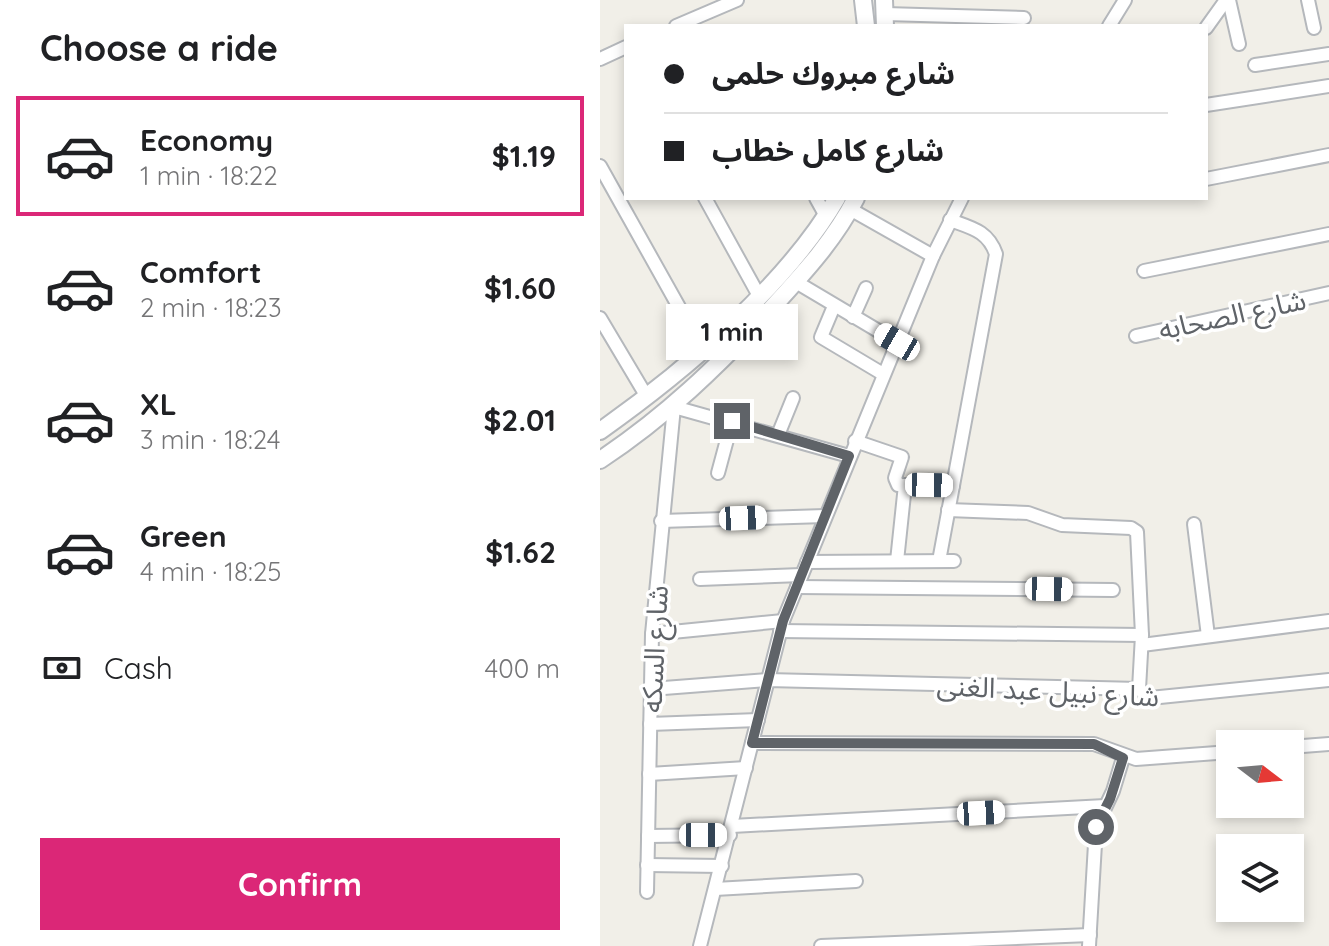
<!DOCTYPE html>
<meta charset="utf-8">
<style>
:root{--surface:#fff;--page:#f6f6f6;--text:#202124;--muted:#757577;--line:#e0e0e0;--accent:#db2777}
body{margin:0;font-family:Quicksand,"Noto Sans Arabic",sans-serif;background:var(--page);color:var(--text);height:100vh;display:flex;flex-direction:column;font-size:30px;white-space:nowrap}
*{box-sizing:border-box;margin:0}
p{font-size:26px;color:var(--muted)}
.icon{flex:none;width:44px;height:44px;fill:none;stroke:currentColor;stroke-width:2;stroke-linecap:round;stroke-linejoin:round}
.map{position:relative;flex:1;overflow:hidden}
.sheet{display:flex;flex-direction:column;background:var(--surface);width:600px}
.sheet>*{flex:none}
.guide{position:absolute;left:24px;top:24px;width:584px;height:176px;border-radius:0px;box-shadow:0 4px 12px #0003;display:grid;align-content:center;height:176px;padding:0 40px;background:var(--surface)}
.needle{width:52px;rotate:106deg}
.fabs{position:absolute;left:616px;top:730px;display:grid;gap:16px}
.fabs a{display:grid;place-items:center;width:88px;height:88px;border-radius:0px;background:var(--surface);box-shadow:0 4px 12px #0003;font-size:40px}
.end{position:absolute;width:36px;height:36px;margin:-18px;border:10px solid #5f6368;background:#fff;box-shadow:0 0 0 4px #fff}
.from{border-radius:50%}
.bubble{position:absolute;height:56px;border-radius:0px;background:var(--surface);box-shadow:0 4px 12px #0003;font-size:26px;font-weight:700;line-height:56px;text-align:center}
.car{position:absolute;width:24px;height:48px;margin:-24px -12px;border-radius:10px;box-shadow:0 0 6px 2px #0007;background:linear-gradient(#fff 24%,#345 0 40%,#fff 0 76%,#345 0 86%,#fff 0)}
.guide b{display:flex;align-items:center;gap:28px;height:76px;font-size:30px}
.guide b+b{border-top:2px solid var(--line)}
.guide i{width:20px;height:20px;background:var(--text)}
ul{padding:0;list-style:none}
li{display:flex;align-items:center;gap:24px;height:120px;margin:0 16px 12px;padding:0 24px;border:4px solid transparent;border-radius:0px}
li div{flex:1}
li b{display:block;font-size:30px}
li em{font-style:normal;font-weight:700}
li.on{border-color:var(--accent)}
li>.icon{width:72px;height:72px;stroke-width:1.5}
h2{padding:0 40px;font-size:36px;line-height:96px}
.pay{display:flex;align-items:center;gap:20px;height:88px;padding:0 40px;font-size:30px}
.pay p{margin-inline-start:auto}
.primary-button{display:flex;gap:16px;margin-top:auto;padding:16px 40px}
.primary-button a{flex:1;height:92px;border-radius:0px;background:var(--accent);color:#fff;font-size:32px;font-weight:700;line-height:92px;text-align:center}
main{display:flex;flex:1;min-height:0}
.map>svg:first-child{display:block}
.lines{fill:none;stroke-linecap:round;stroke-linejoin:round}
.minor-casing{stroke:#b5b8bc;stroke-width:16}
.tertiary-casing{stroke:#b5b8bc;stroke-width:20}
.minor{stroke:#fff;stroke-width:12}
.tertiary{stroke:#fff;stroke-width:16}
.route{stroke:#5f6368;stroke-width:10}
.labels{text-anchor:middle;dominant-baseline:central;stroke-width:7;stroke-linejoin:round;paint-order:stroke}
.street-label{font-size:28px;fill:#5f6368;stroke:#fff}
</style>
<main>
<section class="sheet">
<h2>Choose a ride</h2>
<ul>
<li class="on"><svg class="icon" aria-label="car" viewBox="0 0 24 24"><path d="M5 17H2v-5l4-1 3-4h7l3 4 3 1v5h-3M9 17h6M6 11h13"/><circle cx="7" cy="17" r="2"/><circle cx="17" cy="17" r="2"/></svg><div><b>Economy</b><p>1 min · 18:22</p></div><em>$1.19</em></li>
<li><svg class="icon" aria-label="car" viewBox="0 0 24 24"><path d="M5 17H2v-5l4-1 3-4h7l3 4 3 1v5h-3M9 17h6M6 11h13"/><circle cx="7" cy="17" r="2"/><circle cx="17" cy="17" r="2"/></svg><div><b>Comfort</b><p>2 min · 18:23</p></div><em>$1.60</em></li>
<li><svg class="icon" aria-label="car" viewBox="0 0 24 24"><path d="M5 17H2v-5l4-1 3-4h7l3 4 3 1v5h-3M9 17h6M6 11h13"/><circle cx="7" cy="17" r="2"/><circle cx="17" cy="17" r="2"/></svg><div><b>XL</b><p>3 min · 18:24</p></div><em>$2.01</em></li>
<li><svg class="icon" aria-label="car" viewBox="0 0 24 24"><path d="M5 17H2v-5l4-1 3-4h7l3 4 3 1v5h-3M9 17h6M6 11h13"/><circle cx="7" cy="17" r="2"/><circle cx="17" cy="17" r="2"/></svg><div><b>Green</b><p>4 min · 18:25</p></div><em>$1.62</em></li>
</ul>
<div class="pay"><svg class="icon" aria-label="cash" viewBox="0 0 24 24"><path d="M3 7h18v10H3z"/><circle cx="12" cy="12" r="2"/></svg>Cash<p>400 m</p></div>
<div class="primary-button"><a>Confirm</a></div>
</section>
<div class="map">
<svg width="729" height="946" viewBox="0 0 729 946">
<rect width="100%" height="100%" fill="#f1efe8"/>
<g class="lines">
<g class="minor-casing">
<g id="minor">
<polyline points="629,0 639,44"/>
<polyline points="708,0 714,28"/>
<polyline points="285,14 424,18"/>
<polyline points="76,26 137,0"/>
<polyline points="509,26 525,0"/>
<polyline points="606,28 626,0"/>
<polyline points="0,59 26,47"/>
<polyline points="655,65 729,54"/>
<polyline points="606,105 729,86"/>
<polyline points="0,166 103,350"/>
<polyline points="606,179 729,155"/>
<polyline points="105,198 158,294"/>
<polyline points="216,198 226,216"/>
<polyline points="250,209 333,256"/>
<polyline points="544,271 729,234"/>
<polyline points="196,282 297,342"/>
<polyline points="234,306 221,337 283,374"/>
<polyline points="253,317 266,288"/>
<polyline points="0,318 47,397"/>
<polyline points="536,336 729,293"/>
<polyline points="178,435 193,398"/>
<polyline points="255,441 302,457 295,478 298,485 353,486"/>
<polyline points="118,473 132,421"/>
<polyline points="348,510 428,513 462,525 531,528 537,532 542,635 539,689"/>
<polyline points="61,521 225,516"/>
<polyline points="594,524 608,636"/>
<polyline points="297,561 305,485"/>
<path d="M339,561L396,254C388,231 372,228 350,220"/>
<polyline points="207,562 354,561"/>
<polyline points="100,579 201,575"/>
<polyline points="197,587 513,590"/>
<polyline points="180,631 542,635"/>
<polyline points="52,634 183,621"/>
<polyline points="542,645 729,621"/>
<polyline points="51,689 167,680 539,689 550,698 729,680"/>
<polyline points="50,724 158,720"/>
<polyline points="152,743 494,744 536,759 630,752"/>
<polyline points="690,747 729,744"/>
<polyline points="49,774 146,768"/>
<polyline points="132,826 505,806"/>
<polyline points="48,836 130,835"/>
<polyline points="47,865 122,866"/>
<polyline points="115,889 256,881"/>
<polyline points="47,892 52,634 74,407 249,456"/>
<polyline points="100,946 183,621 333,256 362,198"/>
<polyline points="221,946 490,935"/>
<polyline points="489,946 496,827 513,791 523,758"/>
</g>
</g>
<g class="tertiary-casing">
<g id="tertiary">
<polyline points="263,0 266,26"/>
<polyline points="284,0 285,26"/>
<path d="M0,431C82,373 186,286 237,198"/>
<path d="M0,460C65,417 117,367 170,310C202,275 234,241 256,198"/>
</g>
</g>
<use href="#minor" class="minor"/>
<use href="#tertiary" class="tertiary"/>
</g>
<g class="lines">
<polyline class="route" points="132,421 249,456 183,621 152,743 494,744 523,758 510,799 496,827"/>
</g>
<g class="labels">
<g class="street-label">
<text transform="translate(632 314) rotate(-12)">شارع الصحابه</text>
<text transform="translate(54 649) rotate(-87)">شارع السكه</text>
<text transform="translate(448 690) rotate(3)">شارع نبيل عبد الغنى</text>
</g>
</g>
</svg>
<div class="fabs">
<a><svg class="needle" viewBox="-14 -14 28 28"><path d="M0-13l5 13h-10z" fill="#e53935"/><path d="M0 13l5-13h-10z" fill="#757577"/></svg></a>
<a><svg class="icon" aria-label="layers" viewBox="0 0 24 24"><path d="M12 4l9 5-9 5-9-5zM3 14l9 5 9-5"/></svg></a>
</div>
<i class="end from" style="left:496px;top:827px"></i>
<i class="end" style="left:132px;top:421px"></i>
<div class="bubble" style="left:66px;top:304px;width:132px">1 min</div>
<i class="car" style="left:297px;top:342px;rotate:300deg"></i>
<i class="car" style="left:329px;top:485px;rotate:91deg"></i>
<i class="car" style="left:143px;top:518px;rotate:88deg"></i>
<i class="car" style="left:449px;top:589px;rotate:91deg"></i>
<i class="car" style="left:381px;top:813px;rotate:87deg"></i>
<i class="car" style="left:103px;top:835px;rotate:90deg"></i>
<div class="guide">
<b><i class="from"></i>شارع مبروك حلمى</b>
<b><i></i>شارع كامل خطاب</b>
</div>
</div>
</main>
